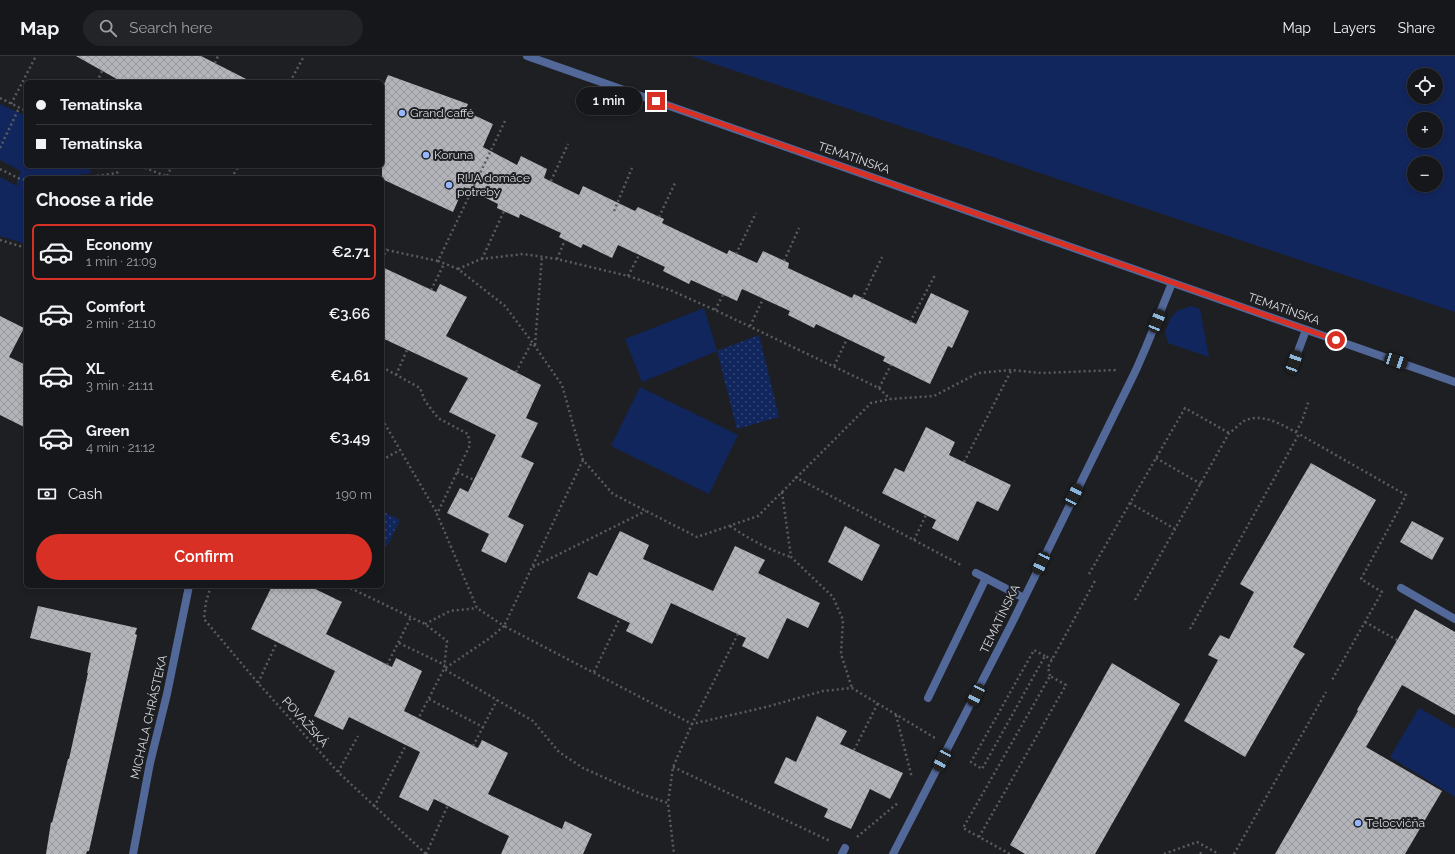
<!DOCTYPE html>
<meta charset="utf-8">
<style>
:root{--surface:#16171a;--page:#232427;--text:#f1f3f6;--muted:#9e9fa2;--line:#353639;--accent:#d93025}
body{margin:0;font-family:Raleway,sans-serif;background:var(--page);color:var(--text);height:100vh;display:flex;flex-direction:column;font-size:15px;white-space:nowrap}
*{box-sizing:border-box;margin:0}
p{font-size:13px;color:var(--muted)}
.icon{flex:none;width:22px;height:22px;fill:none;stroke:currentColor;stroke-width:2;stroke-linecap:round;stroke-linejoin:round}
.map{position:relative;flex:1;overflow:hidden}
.panel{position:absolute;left:24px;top:120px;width:360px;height:412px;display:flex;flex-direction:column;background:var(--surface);border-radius:6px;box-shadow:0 2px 6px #0003,0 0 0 1px var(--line)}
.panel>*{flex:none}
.top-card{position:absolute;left:24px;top:24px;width:360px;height:88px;border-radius:6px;box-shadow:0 2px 6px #0003,0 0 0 1px var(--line);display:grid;align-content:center;height:88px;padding:0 12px;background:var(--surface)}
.controls{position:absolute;left:1407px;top:12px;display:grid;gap:8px}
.controls a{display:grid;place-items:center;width:36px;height:36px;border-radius:50%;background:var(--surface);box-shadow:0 2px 6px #0003,0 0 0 1px var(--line);font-size:20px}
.end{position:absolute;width:18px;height:18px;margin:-9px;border:5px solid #d93025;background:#fff;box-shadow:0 0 0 2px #fff}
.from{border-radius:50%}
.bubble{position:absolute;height:28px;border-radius:14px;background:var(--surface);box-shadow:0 2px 6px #0003,0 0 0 1px var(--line);font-size:13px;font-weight:600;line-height:28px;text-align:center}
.car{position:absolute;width:12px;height:24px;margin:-12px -6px;border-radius:5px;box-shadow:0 0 3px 1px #0007;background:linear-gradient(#222 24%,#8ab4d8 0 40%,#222 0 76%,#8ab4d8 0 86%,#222 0)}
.top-card b{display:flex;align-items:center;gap:14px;height:38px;font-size:15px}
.top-card b+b{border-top:1px solid var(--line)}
.top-card i{width:10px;height:10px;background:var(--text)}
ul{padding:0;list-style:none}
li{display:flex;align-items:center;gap:12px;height:56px;margin:0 8px 6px;padding:0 4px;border:2px solid transparent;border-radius:6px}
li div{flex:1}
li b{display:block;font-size:15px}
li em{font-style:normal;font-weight:600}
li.active{border-color:var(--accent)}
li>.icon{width:36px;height:36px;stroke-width:1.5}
h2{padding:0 12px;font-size:18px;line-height:48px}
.pay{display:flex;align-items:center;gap:10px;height:44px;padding:0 12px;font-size:15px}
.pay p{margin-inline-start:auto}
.primary-button{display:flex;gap:8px;margin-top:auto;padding:8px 12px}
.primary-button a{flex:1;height:46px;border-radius:24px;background:var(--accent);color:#fff;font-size:16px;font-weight:600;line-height:46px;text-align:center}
header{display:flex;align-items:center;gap:24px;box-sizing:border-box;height:56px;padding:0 20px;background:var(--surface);border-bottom:1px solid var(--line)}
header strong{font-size:19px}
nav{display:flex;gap:22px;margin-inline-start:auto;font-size:14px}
.search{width:280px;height:36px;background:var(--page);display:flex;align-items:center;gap:10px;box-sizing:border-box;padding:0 14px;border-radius:22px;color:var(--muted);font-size:15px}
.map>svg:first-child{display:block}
.grass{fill:#12265e;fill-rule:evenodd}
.park{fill:url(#park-dots)}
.building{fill:url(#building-cross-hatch)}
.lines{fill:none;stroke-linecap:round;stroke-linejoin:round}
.path{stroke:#5a5c5f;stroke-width:2.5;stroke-dasharray:2 3;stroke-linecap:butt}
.service{stroke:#526899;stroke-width:8}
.minor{stroke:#526899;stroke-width:8}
.route{stroke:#d93025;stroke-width:5}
.poi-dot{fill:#96b6fd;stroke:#1d1f23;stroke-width:1.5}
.labels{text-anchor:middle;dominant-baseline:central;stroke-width:4;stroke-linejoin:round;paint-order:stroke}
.poi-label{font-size:12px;fill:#dadcdf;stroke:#1d1f23;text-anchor:start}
.street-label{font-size:12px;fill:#dadcdf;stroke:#1d1f23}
</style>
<header>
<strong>Map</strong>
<div class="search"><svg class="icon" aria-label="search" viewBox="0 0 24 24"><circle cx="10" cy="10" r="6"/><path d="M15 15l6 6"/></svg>Search here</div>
<nav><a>Map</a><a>Layers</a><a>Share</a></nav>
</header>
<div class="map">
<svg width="1455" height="798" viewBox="0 0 1455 798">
<defs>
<pattern id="park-dots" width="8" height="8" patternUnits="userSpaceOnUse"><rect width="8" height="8" fill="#12265e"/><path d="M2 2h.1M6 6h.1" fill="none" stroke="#344575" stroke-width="1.8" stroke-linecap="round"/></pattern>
<pattern id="building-cross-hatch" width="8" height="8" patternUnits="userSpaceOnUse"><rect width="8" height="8" fill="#b2b4ba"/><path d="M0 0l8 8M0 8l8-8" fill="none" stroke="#96989c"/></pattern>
</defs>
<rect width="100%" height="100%" fill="#1d1f23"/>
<g class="grass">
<path d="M691,0H1455V256ZM1414,19H1436V41H1414ZM1414,63H1436V85H1414ZM1414,107H1436V129H1414Z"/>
<polygon points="0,48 26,60 26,110 89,110 91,117 60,122 26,122 26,188 0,180 0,121 17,130 17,125 21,115 0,104"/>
<polygon points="1191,250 1200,253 1209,301 1168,287 1165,276 1170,263 1177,255"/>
<polygon points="704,252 717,295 642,326 625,283"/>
<polygon points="640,331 738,379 709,438 611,390"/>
<polygon points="1419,652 1455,673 1455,741 1390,701"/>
</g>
<g class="park">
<polygon points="759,279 779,361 737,373 717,295"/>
<polygon points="382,455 400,464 387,490 382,488"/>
</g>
<g class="building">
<polygon points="76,0 201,0 252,26 122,26"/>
<polygon points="388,19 468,48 465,55 493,68 483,91 517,109 521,100 547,113 544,122 579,139 583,130 635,155 638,151 664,163 662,167 727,198 729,194 757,207 763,195 789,207 788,212 852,242 854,238 916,268 931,237 969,255 952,292 948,290 930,328 883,305 885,301 816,268 814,272 788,259 790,255 742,233 737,245 691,224 689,228 663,215 665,211 618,189 612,202 583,188 581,192 559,181 561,177 520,158 519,162 497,152 498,148 464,131 453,156 382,123 382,33"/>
<polygon points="382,211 436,236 440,228 467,241 446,280 541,329 526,362 538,367 521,401 534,407 508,461 524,469 506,507 481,495 489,478 447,457 460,432 468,436 496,379 449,356 468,322 382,282"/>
<polygon points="0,260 24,272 9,301 26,309 26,372 0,359"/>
<polygon points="926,371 955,386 949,399 1011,429 998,455 977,445 958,485 932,472 936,464 882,437 895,412 904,416"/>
<polygon points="1311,407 1376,444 1293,591 1305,598 1300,605 1245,701 1184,665 1218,604 1208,599 1220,579 1229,583 1254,536 1240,528"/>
<polygon points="1412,465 1444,482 1432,504 1400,486"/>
<polygon points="845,470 880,489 862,525 828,506"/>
<polygon points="620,475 649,489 643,503 713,535 735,490 765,504 758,517 820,547 808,572 787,562 768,603 742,590 746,582 671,547 652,588 626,575 630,567 577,542 589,516 597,520"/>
<polygon points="272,530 309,530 342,546 326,578 392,611 396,602 422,615 404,655 478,692 482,684 508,697 488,738 562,773 565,765 592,778 583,798 501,798 509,780 434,743 428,755 399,741 420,696 349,661 343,674 314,660 335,615 251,573"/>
<polygon points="38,550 137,572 135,578 137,579 89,795 87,795 86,798 46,798 51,766 52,767 68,703 69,703 88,617 87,617 91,597 30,582"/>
<polygon points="1415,553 1455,576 1455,659 1402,629 1366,691 1442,735 1405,798 1275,798 1358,655 1357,654"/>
<polygon points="1112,607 1180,648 1095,798 1025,798 1010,789"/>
<polygon points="817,660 847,675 840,688 903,717 890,743 870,733 851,773 824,761 828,753 774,727 786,701 796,706"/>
</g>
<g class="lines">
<g class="path">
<polyline points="215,7 218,0"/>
<polyline points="97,26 102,15"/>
<polyline points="290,26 304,0"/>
<polyline points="0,42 26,55"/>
<polyline points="11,48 36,0"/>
<polyline points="505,65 438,205 458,213 505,250 532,286 562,329 583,404 613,438 697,481 758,460 871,347 890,343 934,340 978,317 1011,314 1042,317 1117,314"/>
<polyline points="0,92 19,52"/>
<polyline points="140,110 171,122"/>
<polyline points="0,113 18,122 26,124"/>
<polyline points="167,120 172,110"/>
<polyline points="82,122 117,117"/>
<polyline points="115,122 120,110"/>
<polyline points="231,122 239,110"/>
<polyline points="551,125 568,88"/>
<polyline points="614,155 632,112"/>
<polyline points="659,161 675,127"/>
<polyline points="0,184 26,192"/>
<polyline points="382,193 438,205"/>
<polyline points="736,198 756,157"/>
<polyline points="382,203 387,193"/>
<polyline points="482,203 504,155"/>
<polyline points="557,203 565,184"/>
<polyline points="784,205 799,172"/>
<polyline points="458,213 481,203 523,198 557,203 628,220 670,234 715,254 879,332 890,343"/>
<polyline points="628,220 639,199"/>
<polyline points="431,234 444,208"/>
<polyline points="862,243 882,201"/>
<polyline points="715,254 723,239"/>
<polyline points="910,266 935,219"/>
<polyline points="750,270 763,243"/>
<polyline points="535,289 542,200"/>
<polyline points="834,310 847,283"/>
<polyline points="382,311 420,332 425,345 438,362 468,378 470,389 437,458 477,552 504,570 490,582 444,613 418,663"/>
<polyline points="516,316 532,286"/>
<polyline points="396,319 407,294"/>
<polyline points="879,332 891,309"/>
<polyline points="382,363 437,457"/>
<polyline points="1296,376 1302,365 1309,344"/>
<polyline points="1156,402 1201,428"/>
<polyline points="382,404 400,394"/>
<polyline points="583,404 504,570 692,668 673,711 668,747"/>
<polyline points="964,406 1011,315"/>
<polyline points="457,416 474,424"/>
<polyline points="795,421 961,509"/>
<polyline points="782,436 791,501 833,541 843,564 841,598 852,632"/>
<path d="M730,470C749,483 769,494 791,501"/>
<polyline points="1175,473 1130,447 1185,352 1229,377"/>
<polyline points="914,484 926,459"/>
<polyline points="533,511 646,455"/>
<polyline points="1089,518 1130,447"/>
<polyline points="211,530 206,546 204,563 258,627 338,716 426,798"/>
<polyline points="346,530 425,568 447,585 444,613 533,665 559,696 583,712 641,738 668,747 674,798"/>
<path d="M1135,544L1229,377C1234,374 1239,368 1244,365C1262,356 1283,369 1299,378"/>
<polyline points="1365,566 1397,584"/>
<polyline points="425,568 450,555 477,552"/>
<polyline points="1190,573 1299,378 1406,439 1400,451 1361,523 1382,536 1332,624"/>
<polyline points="738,578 692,668 766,651 823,635 852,632 935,682"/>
<polyline points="399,587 445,609"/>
<polyline points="1045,600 1034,594 971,706 982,713 1045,600 1052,603"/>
<polyline points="387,609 411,561"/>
<polyline points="594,616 620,562"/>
<polyline points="1050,620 1048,611 1096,523"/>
<polyline points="258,627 277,586"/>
<polyline points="429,643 483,671 497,644"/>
<polyline points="896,659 912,722"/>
<polyline points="473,690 483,671"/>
<polyline points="854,694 878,647"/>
<polyline points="673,711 830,785"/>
<polyline points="338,716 358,680"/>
<polyline points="374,751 406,689"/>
<polyline points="857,781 899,746"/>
<polyline points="979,781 1066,629 1050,620 963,772 1010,798"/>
<polyline points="426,798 448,749"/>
<polyline points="1164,798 1197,786 1219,798"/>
<polyline points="1200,798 1201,797 1204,798"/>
<polyline points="1234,798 1326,636"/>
</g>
<g class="service">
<polyline points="1294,306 1306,274"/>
<polyline points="1401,532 1455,563"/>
<polyline points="928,642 986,522"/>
</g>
<g class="minor">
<polyline points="527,0 1455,326"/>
<polyline points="976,517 1024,542"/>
<polyline points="133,798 150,707 167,638 189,530"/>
<polyline points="842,798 845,792"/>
<polyline points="893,798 1011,569 1136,314 1146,291 1172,227"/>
</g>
</g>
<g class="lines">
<polyline class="route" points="656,45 1336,284"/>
</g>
<g class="poi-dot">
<circle cx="402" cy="57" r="4"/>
<circle cx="426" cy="99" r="4"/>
<circle cx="449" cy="129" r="4"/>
<circle cx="1358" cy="767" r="4"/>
</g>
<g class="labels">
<g class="poi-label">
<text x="410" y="57">Grand caffé</text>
<text x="434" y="99">Koruna</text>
<text x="457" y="122">RIJA domáce<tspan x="457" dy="14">potreby</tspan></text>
<text x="1366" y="767">Telocvičňa</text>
</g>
<g class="street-label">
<text transform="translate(854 102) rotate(19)">TEMATÍNSKA</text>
<text transform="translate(1284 253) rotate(19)">TEMATÍNSKA</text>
<text transform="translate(1000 563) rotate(-64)">TEMATÍNSKA</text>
<text transform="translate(149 661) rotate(-77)">MICHALA CHRÁSTEKA</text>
<text transform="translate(305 666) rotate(48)">POVAŽSKÁ</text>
</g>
</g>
</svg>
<div class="controls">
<a><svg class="icon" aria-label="locate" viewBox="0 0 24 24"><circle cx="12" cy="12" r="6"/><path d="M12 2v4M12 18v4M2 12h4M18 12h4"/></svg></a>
<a>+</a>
<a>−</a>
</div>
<i class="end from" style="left:1336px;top:284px"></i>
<i class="end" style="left:656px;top:45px"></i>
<div class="bubble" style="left:576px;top:31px;width:66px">1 min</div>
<i class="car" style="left:1157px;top:265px;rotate:22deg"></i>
<i class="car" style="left:1396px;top:305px;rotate:109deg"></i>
<i class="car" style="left:1294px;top:306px;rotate:20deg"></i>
<i class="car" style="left:1074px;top:439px;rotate:26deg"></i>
<i class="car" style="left:1041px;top:507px;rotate:205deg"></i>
<i class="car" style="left:976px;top:639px;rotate:207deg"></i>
<i class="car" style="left:942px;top:704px;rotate:208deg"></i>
<div class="top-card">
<b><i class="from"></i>Tematínska</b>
<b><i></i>Tematínska</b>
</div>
<section class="panel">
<h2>Choose a ride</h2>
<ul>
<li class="active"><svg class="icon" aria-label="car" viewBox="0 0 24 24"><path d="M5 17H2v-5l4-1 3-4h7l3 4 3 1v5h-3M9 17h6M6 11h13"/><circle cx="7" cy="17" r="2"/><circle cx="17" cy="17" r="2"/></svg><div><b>Economy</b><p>1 min · 21:09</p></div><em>€2.71</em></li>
<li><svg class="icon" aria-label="car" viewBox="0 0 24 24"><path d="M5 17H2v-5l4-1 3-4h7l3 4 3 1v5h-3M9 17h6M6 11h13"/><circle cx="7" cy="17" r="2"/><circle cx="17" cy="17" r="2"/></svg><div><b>Comfort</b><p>2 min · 21:10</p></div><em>€3.66</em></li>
<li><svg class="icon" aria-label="car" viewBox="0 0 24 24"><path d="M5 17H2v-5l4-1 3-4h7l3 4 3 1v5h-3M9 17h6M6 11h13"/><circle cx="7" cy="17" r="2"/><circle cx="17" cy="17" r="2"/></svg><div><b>XL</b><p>3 min · 21:11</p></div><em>€4.61</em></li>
<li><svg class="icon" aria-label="car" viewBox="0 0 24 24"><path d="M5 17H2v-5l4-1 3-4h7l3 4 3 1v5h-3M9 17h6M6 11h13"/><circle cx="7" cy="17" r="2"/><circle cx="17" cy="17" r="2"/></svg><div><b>Green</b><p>4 min · 21:12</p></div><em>€3.49</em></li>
</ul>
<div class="pay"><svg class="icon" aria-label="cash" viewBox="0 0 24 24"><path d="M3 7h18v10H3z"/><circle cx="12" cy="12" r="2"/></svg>Cash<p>190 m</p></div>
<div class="primary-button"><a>Confirm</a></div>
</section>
</div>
